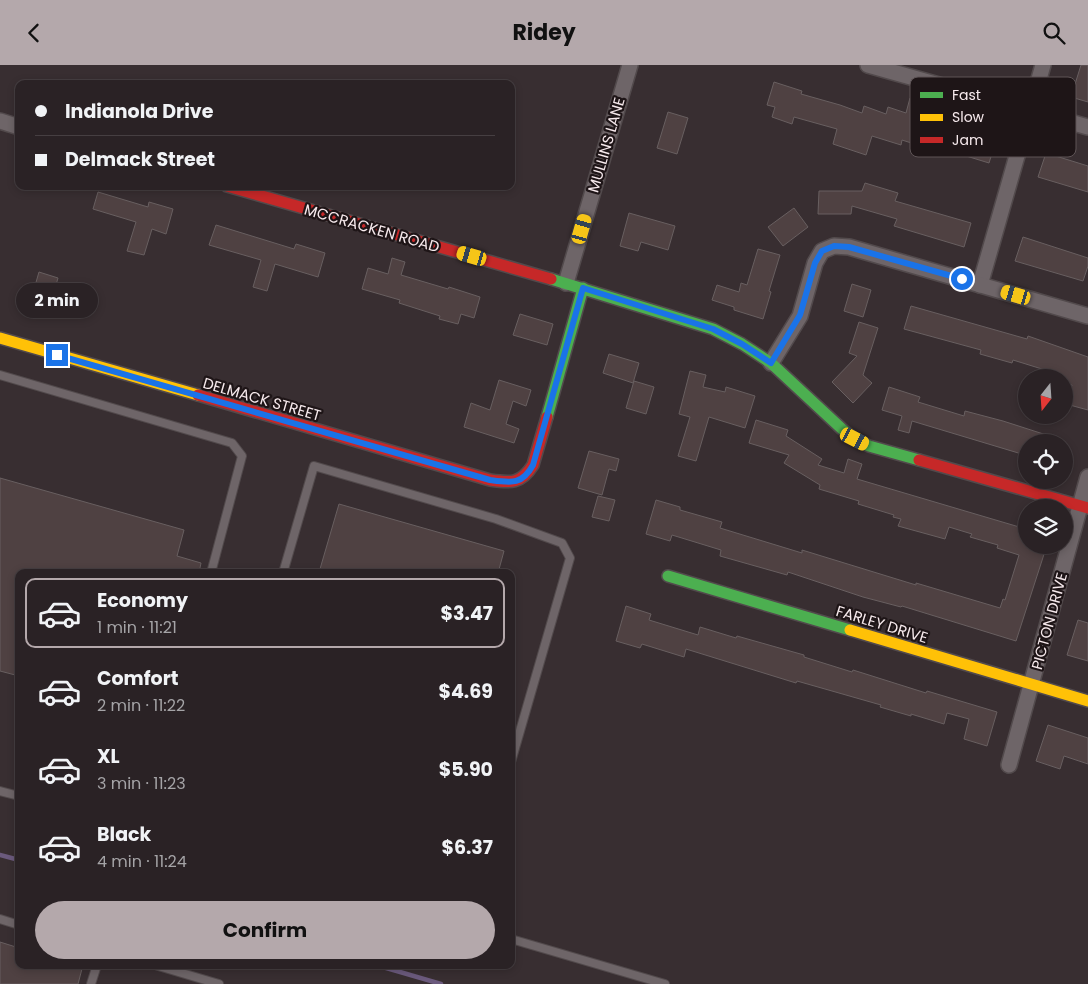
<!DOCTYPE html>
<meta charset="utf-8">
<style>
:root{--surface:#2a2225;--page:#322a2d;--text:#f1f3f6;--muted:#a5a4a7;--line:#463f42;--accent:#b4a8ab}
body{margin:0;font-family:Poppins,sans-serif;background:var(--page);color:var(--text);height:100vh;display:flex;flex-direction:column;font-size:19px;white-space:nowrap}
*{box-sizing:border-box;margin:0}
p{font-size:16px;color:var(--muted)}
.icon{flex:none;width:28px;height:28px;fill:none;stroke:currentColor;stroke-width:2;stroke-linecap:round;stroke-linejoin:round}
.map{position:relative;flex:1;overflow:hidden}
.panel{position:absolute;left:15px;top:504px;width:500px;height:400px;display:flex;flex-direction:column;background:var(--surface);border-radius:10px;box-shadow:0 2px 8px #0003,0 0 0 1px var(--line)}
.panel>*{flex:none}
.guide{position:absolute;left:15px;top:15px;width:500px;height:110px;border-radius:10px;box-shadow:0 2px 8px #0003,0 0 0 1px var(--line);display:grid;align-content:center;height:110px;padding:0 20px;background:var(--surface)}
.needle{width:32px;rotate:197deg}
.fabs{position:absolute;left:1018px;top:304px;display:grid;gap:10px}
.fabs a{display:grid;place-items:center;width:55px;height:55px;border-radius:50%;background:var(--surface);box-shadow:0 2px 8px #0003,0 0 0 1px var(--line);font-size:25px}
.end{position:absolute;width:22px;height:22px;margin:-11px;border:6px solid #1a73e8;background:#fff;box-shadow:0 0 0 2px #fff}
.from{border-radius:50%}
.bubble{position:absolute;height:35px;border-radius:18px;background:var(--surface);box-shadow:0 2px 8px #0003,0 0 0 1px var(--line);font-size:16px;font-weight:700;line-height:35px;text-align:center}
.car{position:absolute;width:15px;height:30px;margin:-15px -8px;border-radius:6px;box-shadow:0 0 4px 1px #0007;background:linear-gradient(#f5c518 24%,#345 0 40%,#f5c518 0 76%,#345 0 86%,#f5c518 0)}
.guide b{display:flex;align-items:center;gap:18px;height:48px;font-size:19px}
.guide b+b{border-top:1px solid var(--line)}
.guide i{width:12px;height:12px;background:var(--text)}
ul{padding:9px 0 0;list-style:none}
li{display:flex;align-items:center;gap:15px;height:70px;margin:0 10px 8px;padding:0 10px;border:2px solid transparent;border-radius:10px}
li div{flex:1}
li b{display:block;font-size:19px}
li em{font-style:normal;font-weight:700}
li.current{border-color:var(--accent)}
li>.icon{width:45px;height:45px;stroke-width:1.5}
.button{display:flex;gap:10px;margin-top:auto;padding:10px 20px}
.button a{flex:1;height:58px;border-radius:30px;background:var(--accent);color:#111;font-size:20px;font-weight:700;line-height:58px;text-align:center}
header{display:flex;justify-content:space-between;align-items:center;height:65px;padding:0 20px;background:var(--accent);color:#111;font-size:22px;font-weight:700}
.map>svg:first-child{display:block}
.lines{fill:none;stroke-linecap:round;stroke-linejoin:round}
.stream{stroke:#6b5a7d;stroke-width:4.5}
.building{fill:#4f4142;stroke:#685f60}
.lane-casing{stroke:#524a4c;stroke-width:10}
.street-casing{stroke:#524a4c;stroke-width:18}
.fast-casing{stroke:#524a4c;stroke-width:14}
.slow-casing{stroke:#524a4c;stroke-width:14}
.jam-casing{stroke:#524a4c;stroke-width:14}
.lane{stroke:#6e6568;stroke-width:8}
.street{stroke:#6e6568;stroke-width:15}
.fast{stroke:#4caf50;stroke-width:11}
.slow{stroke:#ffc107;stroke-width:11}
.jam{stroke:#c62828;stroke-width:11}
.route{stroke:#1a73e8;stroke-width:6}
.labels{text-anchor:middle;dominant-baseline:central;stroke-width:4.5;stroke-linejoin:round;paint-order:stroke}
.street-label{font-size:15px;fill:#f7eaed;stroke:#1e1517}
.key{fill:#1e1517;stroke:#5f5557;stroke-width:1}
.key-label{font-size:14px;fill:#f7eaed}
</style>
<header><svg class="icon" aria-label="back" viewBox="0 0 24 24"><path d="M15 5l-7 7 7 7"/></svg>Ridey<svg class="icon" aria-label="search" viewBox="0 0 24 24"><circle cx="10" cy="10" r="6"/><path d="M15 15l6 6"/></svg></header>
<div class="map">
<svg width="1088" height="919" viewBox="0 0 1088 919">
<rect width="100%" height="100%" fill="#382e31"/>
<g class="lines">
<g class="stream">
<polyline points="0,790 19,795"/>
<polyline points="376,900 441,919"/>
</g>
</g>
<g class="building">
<polygon points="1081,0 1088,0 1088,37 1071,32"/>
<polygon points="774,17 802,26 801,29 840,40 862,48 864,41 886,49 888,42 906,48 910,33 924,37 919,52 996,75 989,98 950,86 949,90 902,75 901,80 872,71 866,90 833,79 837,64 794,52 792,59 772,52 775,42 767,40"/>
<polygon points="668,47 688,53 677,89 657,83"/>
<polygon points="1046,88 1088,101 1088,127 1038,112"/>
<polygon points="865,118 898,128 895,136 971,158 964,182 894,161 897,154 852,141 851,149 818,149 819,126 862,126"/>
<polygon points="98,127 148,142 149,137 173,144 166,169 152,164 144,190 127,186 136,157 93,144"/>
<polygon points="794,143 808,162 783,181 768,162"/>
<polygon points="629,148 675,161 668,185 641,177 638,186 620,181"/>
<polygon points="216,160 294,184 296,179 325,188 318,212 275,199 267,226 253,222 261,195 209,180"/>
<polygon points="1023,172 1088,193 1088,201 1083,216 1015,196"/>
<polygon points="758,184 780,190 769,226 771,227 763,254 734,245 734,242 712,235 717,220 739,227 741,218 747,220"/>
<polygon points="392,193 405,197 401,210 448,224 449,222 480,232 474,253 461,249 458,259 439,254 440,251 399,238 400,235 362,224 368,203 388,209"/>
<polygon points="39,207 58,213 49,244 30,238"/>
<polygon points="852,219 871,225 863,252 844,246"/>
<polygon points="911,241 1027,274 1028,271 1088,292 1088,345 1066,339 1072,320 1064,318 1064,312 1056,312 1058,309 1013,295 1012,298 980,289 981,285 904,264"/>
<polygon points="520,249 553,259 547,280 513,270"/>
<polygon points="859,257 878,263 863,310 872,318 853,338 832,317 857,291 849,288"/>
<polygon points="609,289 639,298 633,318 603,308"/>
<polygon points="690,306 706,310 703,322 725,327 726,322 755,331 745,363 709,352 696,396 678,391 690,352 679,349"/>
<polygon points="499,315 531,325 526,341 513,336 506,359 519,364 514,378 464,362 471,338 490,345"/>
<polygon points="634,316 654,322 646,349 626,343"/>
<polygon points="889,322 920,332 918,337 964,351 965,346 1003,356 1062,375 1062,378 1026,378 1025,390 912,356 909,368 898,365 902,351 882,345"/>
<polygon points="756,355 788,365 786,371 822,394 818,400 844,408 848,394 862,399 857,414 1026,464 1026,480 1047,480 1016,576 902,541 901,542 863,532 788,507 787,510 720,491 721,485 672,470 670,476 646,469 656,435 680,442 680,445 722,457 720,463 802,488 802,485 916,520 916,518 1000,543 1003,534 1005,535 1019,490 997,483 998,480 970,472 972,469 949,462 945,474 898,461 901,454 893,452 894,450 858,439 859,436 819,424 820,420 784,398 789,390 749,378"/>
<polygon points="589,386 619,394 616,406 609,404 602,430 578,423"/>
<polygon points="0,413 184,465 177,491 201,498 199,508 19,508 19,611 0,606"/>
<polygon points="598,431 615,435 609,456 592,452"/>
<polygon points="339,439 504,486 498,508 330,508 320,504"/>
<polygon points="626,541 651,549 649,555 698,570 700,562 736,573 737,571 804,590 804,592 852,607 853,605 926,628 927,626 997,647 987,681 964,674 969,654 947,648 944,659 911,649 911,651 880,642 881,640 797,616 796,618 686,584 684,592 642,579 640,583 616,576"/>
<polygon points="1078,555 1088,558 1088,596 1067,590"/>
<polygon points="1048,660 1088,673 1088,699 1064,691 1060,704 1036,696"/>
<polygon points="0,877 19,883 19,900 83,900 78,919 0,919"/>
</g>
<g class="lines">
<g class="lane-casing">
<g id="lane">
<polyline points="0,310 232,378 242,391 211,508"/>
<polyline points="283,508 314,401 496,454 562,478 570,493 511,697"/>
<polyline points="0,726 19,731"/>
<polyline points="0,854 19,860"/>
<polyline points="511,874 665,919"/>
<polyline points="155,900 219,919"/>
<polyline points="91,919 97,900"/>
</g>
</g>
<g class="street-casing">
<g id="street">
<polyline points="868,0 1088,62"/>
<polyline points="0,56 19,62"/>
<polyline points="566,218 630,0"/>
<polyline points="980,220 1043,0"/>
<polyline points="771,298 800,251 815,198 822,186 834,181 849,182 1088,251"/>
<polyline points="1009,700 1088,412"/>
</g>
</g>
<g class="fast-casing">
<g id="fast">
<polyline points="551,214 713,264 742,279 771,298 842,364 855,374 869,381 919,395"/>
<polyline points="547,352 583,223"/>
<polyline points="668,511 850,565"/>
</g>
</g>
<g class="slow-casing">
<g id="slow">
<polyline points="0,273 198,330"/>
<polyline points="850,565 1088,636"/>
</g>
</g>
<g class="jam-casing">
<g id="jam">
<polyline points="227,121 551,214"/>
<path d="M198,330L490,415C511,418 521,419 533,400L547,352"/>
<polyline points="919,395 1088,443"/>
</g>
</g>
<use href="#lane" class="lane"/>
<use href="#street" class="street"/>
<use href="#fast" class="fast"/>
<use href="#slow" class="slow"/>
<use href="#jam" class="jam"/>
</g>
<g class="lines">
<path class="route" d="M57,290L490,415C512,418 522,420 533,400L583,223L713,264L742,279L771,298L800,250L815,198L822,186L834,181L849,182L962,214"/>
</g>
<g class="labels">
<g class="street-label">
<text transform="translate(606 80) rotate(-74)">MULLINS LANE</text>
<text transform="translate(372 163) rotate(16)">MCCRACKEN ROAD</text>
<text transform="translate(262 334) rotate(16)">DELMACK STREET</text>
<text transform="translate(1049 556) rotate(-75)">PICTON DRIVE</text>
<text transform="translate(882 559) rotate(17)">FARLEY DRIVE</text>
</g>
</g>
<rect x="910" y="12" width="166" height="80" rx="8" class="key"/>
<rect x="920" y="27" width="23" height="6" fill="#4caf50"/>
<rect x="920" y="49" width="23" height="7" fill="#ffc107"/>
<rect x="920" y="72" width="23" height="6" fill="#c62828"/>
<g class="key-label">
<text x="952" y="35">Fast</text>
<text x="952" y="57">Slow</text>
<text x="952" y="80">Jam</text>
</g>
</svg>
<div class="fabs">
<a><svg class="needle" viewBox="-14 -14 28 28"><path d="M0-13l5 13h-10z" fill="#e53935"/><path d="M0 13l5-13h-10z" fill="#a5a4a7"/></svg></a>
<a><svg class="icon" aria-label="locate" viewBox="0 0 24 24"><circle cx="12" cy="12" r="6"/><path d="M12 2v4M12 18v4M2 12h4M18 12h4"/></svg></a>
<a><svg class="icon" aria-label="layers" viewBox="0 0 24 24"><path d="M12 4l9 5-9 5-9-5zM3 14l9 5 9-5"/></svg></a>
</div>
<i class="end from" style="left:962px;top:214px"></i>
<i class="end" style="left:57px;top:290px"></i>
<div class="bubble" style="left:16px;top:218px;width:82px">2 min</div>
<i class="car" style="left:582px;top:164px;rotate:16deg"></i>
<i class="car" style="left:472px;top:191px;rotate:286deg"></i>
<i class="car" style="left:1016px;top:230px;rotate:286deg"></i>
<i class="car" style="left:855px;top:374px;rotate:117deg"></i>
<div class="guide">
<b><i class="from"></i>Indianola Drive</b>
<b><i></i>Delmack Street</b>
</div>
<section class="panel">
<ul>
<li class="current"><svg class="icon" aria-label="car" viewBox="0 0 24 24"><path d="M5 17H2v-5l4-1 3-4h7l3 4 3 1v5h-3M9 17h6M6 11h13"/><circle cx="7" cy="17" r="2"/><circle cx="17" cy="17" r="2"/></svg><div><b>Economy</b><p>1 min · 11:21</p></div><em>$3.47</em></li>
<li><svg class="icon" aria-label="car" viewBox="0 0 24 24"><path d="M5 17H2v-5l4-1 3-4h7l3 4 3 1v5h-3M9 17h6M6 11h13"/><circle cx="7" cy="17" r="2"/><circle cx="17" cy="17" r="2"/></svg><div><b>Comfort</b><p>2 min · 11:22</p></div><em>$4.69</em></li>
<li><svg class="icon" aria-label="car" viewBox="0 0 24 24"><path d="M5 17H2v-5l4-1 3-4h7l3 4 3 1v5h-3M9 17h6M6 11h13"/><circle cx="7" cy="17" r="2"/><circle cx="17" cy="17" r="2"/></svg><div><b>XL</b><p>3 min · 11:23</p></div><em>$5.90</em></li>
<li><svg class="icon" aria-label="car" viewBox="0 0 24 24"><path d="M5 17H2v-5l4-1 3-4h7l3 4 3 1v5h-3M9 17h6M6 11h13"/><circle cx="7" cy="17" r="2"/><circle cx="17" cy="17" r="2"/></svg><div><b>Black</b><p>4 min · 11:24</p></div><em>$6.37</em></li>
</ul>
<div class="button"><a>Confirm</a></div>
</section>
</div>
